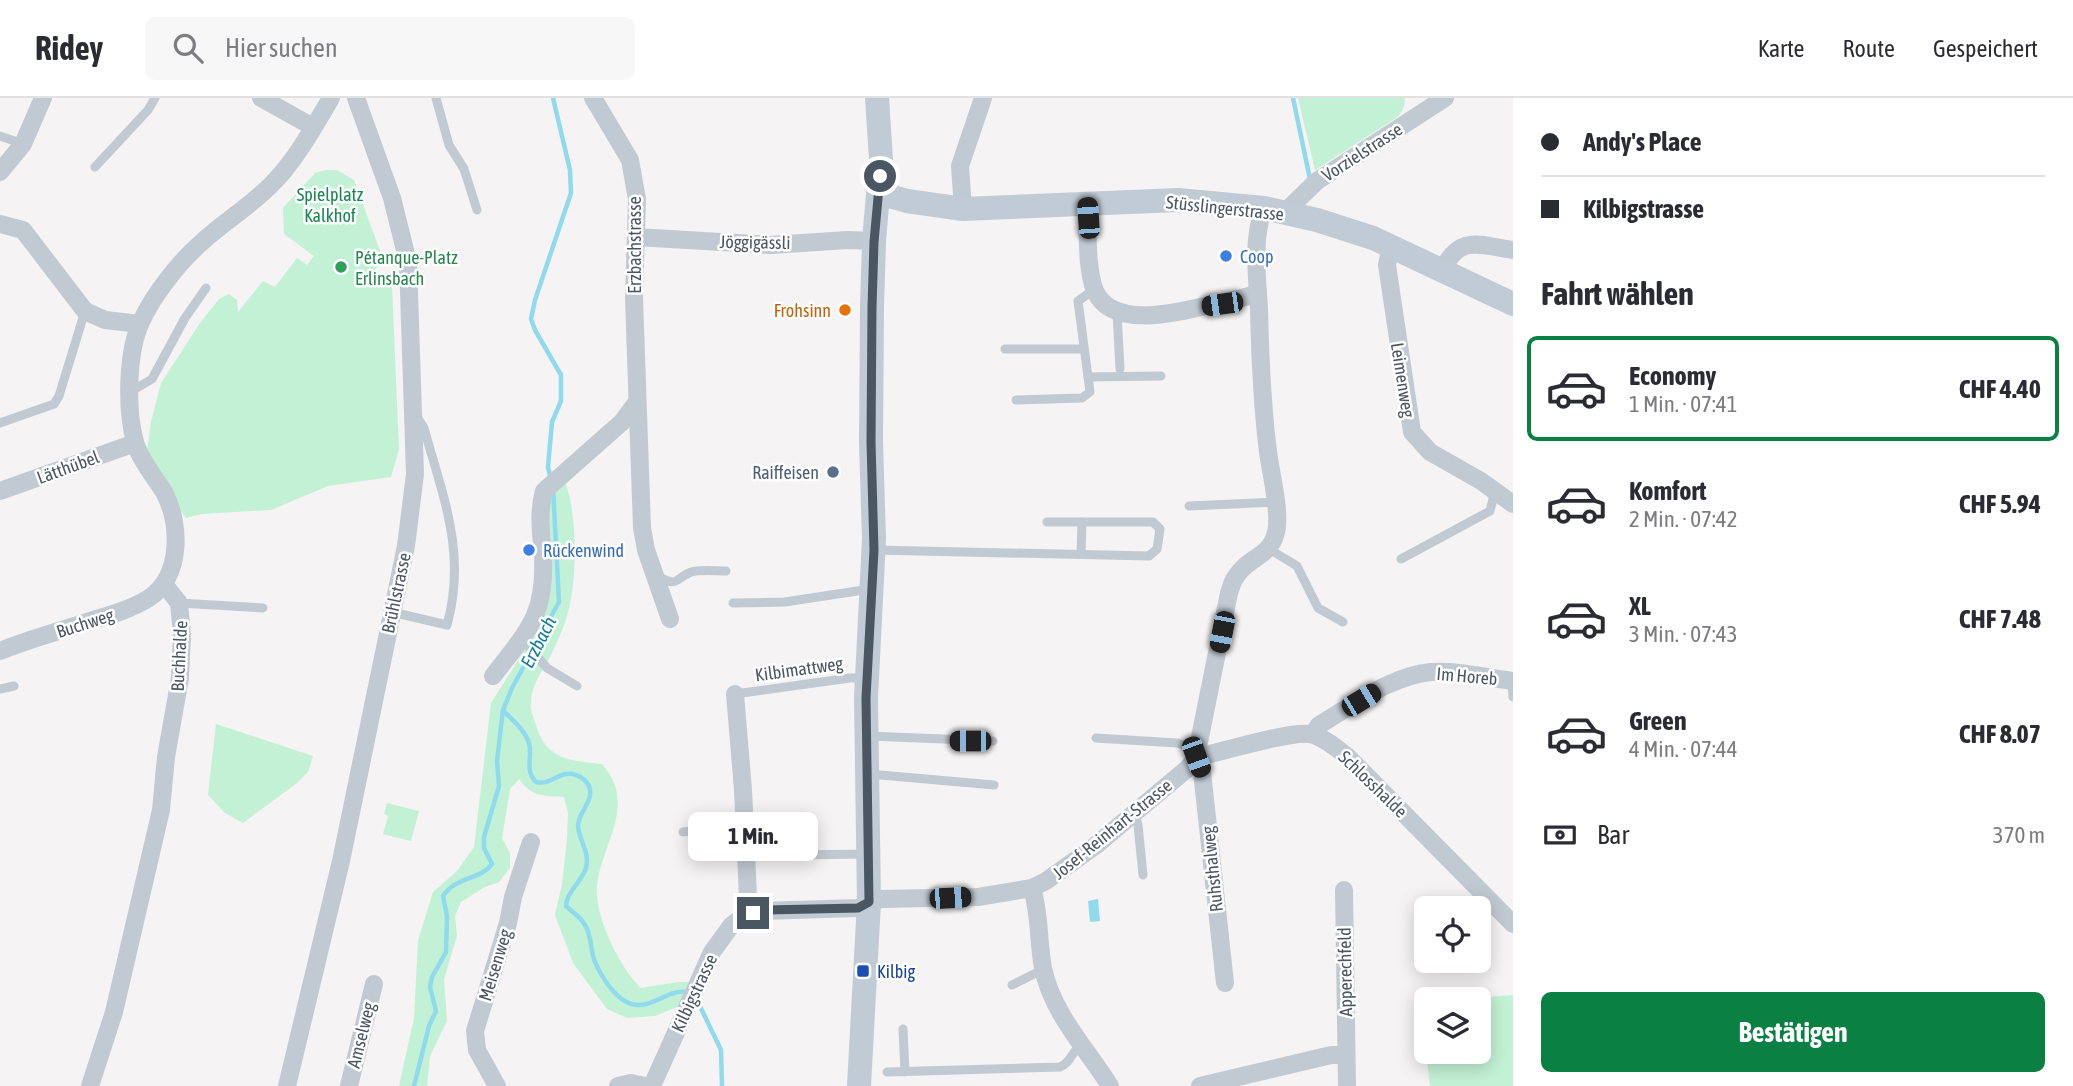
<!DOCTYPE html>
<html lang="de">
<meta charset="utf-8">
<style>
body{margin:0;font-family:"Asap Condensed",sans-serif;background:#f7f7f7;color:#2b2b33;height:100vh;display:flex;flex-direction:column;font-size:26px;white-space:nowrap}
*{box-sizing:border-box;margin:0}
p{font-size:23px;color:#7c7c81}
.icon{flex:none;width:38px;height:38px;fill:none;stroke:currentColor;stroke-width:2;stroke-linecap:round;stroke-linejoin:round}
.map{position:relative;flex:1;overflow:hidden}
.drawer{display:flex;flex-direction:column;background:#fff;width:560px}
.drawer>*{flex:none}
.banner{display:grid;align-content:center;height:154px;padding:0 28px;background:#fff}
.controls{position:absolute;left:1414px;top:798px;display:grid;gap:14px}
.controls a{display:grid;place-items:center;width:77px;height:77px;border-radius:10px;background:#fff;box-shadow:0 4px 18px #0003;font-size:35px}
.end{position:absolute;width:32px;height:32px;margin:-16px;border:9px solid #4a5661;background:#fff;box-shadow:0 0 0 4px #fff}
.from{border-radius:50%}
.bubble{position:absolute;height:49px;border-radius:10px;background:#fff;box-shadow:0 4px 18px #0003;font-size:23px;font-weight:700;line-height:49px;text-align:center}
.car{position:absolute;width:21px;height:42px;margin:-21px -10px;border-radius:9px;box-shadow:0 0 5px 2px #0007;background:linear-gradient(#222 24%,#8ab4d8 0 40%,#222 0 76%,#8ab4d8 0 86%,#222 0)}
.banner b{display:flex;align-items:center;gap:24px;height:66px;font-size:26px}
.banner b+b{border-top:2px solid #e1e1e2}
.banner i{width:18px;height:18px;background:#2b2b33}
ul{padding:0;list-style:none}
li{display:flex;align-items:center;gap:21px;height:105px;margin:0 14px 10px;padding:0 14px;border:4px solid transparent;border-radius:10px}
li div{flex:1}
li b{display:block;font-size:26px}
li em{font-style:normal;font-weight:700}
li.selected{border-color:#0b8043}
li>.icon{width:63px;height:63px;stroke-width:1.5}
h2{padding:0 28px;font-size:32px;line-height:84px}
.pay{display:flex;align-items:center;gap:18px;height:77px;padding:0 28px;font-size:26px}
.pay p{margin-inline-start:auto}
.button{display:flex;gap:14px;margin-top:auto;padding:14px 28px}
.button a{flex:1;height:80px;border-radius:10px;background:#0b8043;color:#fff;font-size:28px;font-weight:700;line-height:80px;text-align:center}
header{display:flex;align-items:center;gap:42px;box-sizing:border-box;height:98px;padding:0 35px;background:#fff;border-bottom:2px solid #e1e1e2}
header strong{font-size:33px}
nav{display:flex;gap:38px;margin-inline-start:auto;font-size:24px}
.search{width:490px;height:63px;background:#f7f7f7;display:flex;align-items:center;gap:18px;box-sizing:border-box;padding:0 24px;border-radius:10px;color:#7c7c81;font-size:26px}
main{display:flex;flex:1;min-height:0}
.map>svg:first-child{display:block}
</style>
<header>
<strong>Ridey</strong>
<div class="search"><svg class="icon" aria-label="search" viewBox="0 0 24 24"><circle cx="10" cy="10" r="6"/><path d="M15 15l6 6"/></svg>Hier suchen</div>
<nav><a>Karte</a><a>Route</a><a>Gespeichert</a></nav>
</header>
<main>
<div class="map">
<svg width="1513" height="988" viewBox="0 0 1513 988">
<rect width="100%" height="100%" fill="#f5f3f3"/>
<!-- green -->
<g fill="#c3f1d5">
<path d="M1298,0H1405C1405,9 1402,14 1396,20L1315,72Z"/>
<polygon points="326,72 337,72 354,82 383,161 375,172 392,188 399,351 391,379 328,388 271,412 202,416 186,420 169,397 147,353 151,324 161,285 200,225 219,201 229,196 237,202 238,214 263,183 275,189 297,160 307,167 314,158 284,136 283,110 315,75"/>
<path d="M565,384C577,414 577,473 570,506C567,523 557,545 549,561C541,574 531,589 531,605C530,613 535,623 537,630C547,662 573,663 602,666C638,707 602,743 597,788C594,818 620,870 641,890L678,884H692L682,907L655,918L627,920L607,911L573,865L555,817L562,786L567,741L568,715L564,699C543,698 532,699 519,681L510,691L502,740L510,755V770L499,784L485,789L461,804L455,818L457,838L444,881L447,923L430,958L427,988H399L414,920L418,843L433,794L457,773L474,749L491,605L517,564L544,509L545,418L552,396Z"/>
<polygon points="216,626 313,658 308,674 297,685 243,725 225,715 208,697"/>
<polygon points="387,705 419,713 411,743 383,736 388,718 384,716"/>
<polygon points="1513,897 1513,988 1430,988 1420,905 1426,904 1426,954 1479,954 1479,901 1463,901"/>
</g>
<!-- water -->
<polygon fill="#90daee" points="1098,801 1100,823 1090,824 1088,803"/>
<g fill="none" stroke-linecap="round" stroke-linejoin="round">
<!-- stream -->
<g stroke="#90daee" stroke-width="4.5">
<polyline points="1293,0 1310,81"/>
<polyline points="551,382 548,369 552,324 561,303 561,277 535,232 531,221 535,202 571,95 570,72 553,0"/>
<path d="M553,390L559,504L512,590L503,612C512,622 525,632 529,645C533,659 524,672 536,684C551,688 560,671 576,677C583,679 589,685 590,692C592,705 578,715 578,728C579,743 590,753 586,770C582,783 566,795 566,808C572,814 581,819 585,827C592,838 590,852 595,864C602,880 619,908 639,907C656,907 668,892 686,894"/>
<polyline points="697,902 721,952 722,988"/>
<path d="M414,988L429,928L436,913L430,889L432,879L446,854L447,818L443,798C456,778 481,782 492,766L484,750V739L499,688L497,663L503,612"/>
</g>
<!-- lane -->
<g stroke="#c1cad2" stroke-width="9">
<polyline points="436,0 449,47 464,71 477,112"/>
<polyline points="0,38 23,46"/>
<polyline points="95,69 148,12 155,0"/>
<polyline points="1117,214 1120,271"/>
<polyline points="1005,251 1084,251"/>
<polyline points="1088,279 1161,278"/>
<polyline points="130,294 152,281 185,220 206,190"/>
<polyline points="1016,302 1082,300 1090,294 1078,203 1095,191"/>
<polyline points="0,325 54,306 59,298 85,213"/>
<polyline points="1189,408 1275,404"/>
<polyline points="1269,451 1297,468 1318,510 1343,524"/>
<polyline points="875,452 1149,458 1157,451 1160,431 1153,424 1047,424"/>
<polyline points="1081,456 1082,424"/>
<polyline points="1401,461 1490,413 1495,393"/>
<path d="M655,477C680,490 672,482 691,474C701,471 716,473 726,473"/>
<polyline points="179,505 263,510"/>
<polyline points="733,505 785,504 870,491"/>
<path d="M392,514L447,527C467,455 443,399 424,330L417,319"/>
<polyline points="522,541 547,570 577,588"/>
<polyline points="1512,583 1513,599"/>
<polyline points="0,591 14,588"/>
<polyline points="735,596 850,580 865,580"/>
<polyline points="868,638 993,643"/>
<polyline points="1096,640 1177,645 1192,650 1196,657"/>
<polyline points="869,676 994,687"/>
<polyline points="1134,715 1138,727 1143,777"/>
<polyline points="683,734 745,727"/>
<polyline points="795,757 867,756"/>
<polyline points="1012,887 1044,871"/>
<polyline points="903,931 905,974"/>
<path d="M887,974L1060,969C1071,965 1072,953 1081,947"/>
</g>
<!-- street -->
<g stroke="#c1cad2" stroke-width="18">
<polyline points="261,0 313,29"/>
<polyline points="593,0 630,62 637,101 634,200 642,430 646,452 670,521"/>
<polyline points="0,74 23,46 43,0"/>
<path d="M1087,106C1088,131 1086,170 1095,193C1112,231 1175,215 1205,208C1224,204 1239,202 1258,195"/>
<polyline points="963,111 960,68 983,0"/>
<polyline points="1284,115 1317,83 1445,0"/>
<polyline points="0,126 23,132 85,213 105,222 140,226"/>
<polyline points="636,139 771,147 848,142 874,143"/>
<polyline points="1391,147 1387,167 1412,334 1430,354 1481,383 1513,406"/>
<path d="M1442,172C1461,136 1478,147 1513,152"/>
<polyline points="0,393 135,345"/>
<path d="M0,553C29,541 60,533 90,523C110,517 132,511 149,500C182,478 181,426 164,394C154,378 140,362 135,344C126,311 127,254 141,224C153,197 180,163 202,144C224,124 250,108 271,87C295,63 314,29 331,0"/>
<path d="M493,578C528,532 546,518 543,457C541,435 538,414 544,393L622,324L637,304"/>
<polyline points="735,596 743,692 748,799 753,815"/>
<path d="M1313,636L1319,627C1353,607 1390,578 1431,574C1458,572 1487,580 1513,583"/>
<path d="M1032,790C1040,816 1038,843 1043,870C1052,915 1087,951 1110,988"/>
<polyline points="1344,792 1347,988"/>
<path d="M1225,885L1202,674L1196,659C1220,655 1296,630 1314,637C1328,642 1339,652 1350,661L1513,826"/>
<polyline points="90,988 114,914 161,712 166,659 180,580 182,537 179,505 164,486"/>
<polyline points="287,988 341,763 406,448 415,376 408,164 392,100 356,0"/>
<polyline points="349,988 374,886"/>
<polyline points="497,988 477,952 475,933 508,825 513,799 531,744"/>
<polyline points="618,988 631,985 645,988"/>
<path d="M652,988L712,854L731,828L744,818L759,813L858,810L881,801L978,799L1032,790L1046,783L1095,748L1188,670L1196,659L1229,495C1231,490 1232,484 1235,480C1248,457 1274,460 1277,428C1279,407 1271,376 1268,354C1262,306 1260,258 1259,210C1257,178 1252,141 1264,110"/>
<polyline points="1200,988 1331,957 1346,957"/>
</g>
<!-- secondary -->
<g stroke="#c1cbd6" stroke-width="24">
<polyline points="879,95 907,103 963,111 1178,102 1264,110 1317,122 1373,140 1513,206"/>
<polyline points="859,988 869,804 866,600 874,441 871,344 872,209 874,143 881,61 877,0"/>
</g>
</g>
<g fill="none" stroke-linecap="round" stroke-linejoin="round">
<!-- route -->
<polyline stroke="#4a5661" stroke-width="9" points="753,815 766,812 858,810 869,804 866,600 874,452 871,344 872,209 874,144 880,78"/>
</g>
<!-- markers -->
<g fill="#3f7fe0" stroke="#fff" stroke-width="2.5">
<circle cx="1226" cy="158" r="7"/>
<circle cx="529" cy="452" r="7"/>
</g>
<circle fill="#2e9e5b" stroke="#fff" stroke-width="2.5" cx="341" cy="169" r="7"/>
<circle fill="#e8710a" stroke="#fff" stroke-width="2.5" cx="845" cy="212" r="7"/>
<circle fill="#5c6f8a" stroke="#fff" stroke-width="2.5" cx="833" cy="374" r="7"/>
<rect fill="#1a4fb4" stroke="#fff" stroke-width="2.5" x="856" y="866" width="14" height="14" rx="3.5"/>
<g text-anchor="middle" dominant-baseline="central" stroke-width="5" stroke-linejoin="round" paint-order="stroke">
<!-- street labels -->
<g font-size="18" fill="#4a5661" stroke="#fff">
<text transform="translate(1362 54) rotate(-33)">Vorzielstrasse</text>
<text transform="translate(1225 110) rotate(6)">Stüsslingerstrasse</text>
<text transform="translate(755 144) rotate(1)">Jöggigässli</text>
<text transform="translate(634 147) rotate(-90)">Erzbachstrasse</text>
<text transform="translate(1403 282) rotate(81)">Leimenweg</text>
<text transform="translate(68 369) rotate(-20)">Lätthübel</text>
<text transform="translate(396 495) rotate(-78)">Brühlstrasse</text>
<text transform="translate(85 525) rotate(-18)">Buchweg</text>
<text transform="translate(179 558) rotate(-87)">Buchhalde</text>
<text transform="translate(799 571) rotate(-8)">Kilbimattweg</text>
<text transform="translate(1467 578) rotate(5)">Im Horeb</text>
<text transform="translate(1373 686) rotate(44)">Schlosshalde</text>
<text transform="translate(1112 731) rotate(-39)">Josef-Reinhart-Strasse</text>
<text transform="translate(1212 771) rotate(-96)">Ruhsthalweg</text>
<text transform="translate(495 867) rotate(-73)">Meisenweg</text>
<text transform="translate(1345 874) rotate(-91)">Apperechfeld</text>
<text transform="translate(694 895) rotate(-65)">Kilbigstrasse</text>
<text transform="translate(361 937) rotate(-76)">Amselweg</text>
</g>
<!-- park labels -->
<g font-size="18" fill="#17864f" stroke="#fff">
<text x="330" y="96">Spielplatz<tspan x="330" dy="21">Kalkhof</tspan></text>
</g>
<!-- shop labels -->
<g font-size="18" fill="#366cbe" stroke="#fff" text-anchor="start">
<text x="1240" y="158">Coop</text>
<text x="543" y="452">Rückenwind</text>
</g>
<!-- leisure labels -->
<g font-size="18" fill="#27864d" stroke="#fff" text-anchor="start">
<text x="355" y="159">Pétanque-Platz<tspan x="355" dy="21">Erlinsbach</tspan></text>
</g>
<!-- food labels -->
<g font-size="18" fill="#c56008" stroke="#fff" text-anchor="end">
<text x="831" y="212">Frohsinn</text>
</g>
<!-- service labels -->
<g font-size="18" fill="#4e5e75" stroke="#fff" text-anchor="end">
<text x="819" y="374">Raiffeisen</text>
</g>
<!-- transit labels -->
<g font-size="18" fill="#164399" stroke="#fff" text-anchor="start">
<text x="877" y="873">Kilbig</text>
</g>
<!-- water labels -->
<g font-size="19" font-style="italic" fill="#0c7c9b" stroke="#fff">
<text transform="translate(538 544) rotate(-63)">Erzbach</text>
</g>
</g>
</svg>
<div class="controls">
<a><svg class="icon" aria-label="locate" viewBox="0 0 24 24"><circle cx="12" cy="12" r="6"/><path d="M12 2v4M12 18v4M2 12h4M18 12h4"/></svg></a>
<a><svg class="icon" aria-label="layers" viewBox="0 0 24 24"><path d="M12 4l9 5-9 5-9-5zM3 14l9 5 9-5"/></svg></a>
</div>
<i class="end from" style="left:880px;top:78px"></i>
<i class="end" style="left:753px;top:815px"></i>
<div class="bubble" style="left:688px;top:714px;width:130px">1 Min.</div>
<i class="car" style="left:1088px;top:120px;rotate:356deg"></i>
<i class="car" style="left:1222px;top:206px;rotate:262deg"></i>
<i class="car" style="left:1222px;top:534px;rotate:191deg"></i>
<i class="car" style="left:1361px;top:602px;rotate:59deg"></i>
<i class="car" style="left:970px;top:643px;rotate:270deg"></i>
<i class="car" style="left:1196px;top:659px;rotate:160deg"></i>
<i class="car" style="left:950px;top:800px;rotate:87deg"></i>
</div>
<section class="drawer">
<div class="banner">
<b><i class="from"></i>Andy's Place</b>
<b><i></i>Kilbigstrasse</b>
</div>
<h2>Fahrt wählen</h2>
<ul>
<li class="selected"><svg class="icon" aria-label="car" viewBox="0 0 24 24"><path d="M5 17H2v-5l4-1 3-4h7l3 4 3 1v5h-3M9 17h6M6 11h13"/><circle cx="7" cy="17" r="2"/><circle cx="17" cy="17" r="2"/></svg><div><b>Economy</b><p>1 Min. · 07:41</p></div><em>CHF 4.40</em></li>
<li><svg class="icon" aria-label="car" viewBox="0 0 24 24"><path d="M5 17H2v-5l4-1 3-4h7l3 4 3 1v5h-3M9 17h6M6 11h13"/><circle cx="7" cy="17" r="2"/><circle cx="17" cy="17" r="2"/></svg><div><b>Komfort</b><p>2 Min. · 07:42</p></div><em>CHF 5.94</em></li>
<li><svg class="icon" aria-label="car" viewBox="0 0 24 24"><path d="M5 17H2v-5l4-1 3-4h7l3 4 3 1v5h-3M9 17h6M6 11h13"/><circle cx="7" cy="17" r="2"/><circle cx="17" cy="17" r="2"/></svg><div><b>XL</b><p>3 Min. · 07:43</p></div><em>CHF 7.48</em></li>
<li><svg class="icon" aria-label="car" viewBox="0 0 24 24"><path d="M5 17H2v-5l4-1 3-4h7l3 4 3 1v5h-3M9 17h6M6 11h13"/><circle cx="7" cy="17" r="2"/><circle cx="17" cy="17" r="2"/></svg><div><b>Green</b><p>4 Min. · 07:44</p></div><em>CHF 8.07</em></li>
</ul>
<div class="pay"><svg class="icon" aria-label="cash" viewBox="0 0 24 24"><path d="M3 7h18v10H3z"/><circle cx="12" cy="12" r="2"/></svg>Bar<p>370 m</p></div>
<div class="button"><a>Bestätigen</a></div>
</section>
</main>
